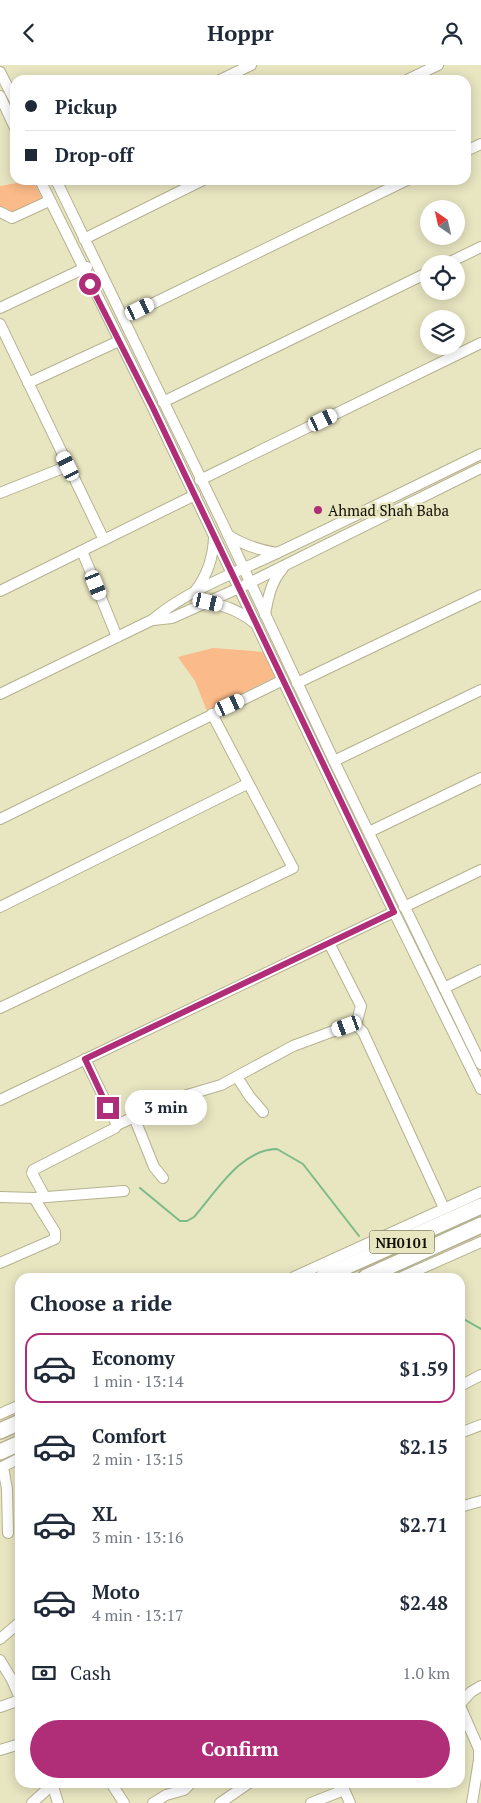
<!DOCTYPE html>
<meta charset="utf-8">
<style>
body{margin:0;font-family:"PT Serif",serif;background:#f6f6f7;color:#1f2937;height:100vh;display:flex;flex-direction:column;font-size:19px;white-space:nowrap}
*{box-sizing:border-box;margin:0}
p{font-size:16px;color:#747a83}
.icon{flex:none;width:28px;height:28px;fill:none;stroke:currentColor;stroke-width:2;stroke-linecap:round;stroke-linejoin:round}
.map{position:relative;flex:1;overflow:hidden}
.drawer{position:absolute;left:15px;top:1208px;width:450px;height:515px;display:flex;flex-direction:column;background:#fff;border-radius:15px;box-shadow:0 2px 12px #0003}
.drawer>*{flex:none}
.hud{position:absolute;left:10px;top:10px;width:461px;height:110px;border-radius:15px;box-shadow:0 2px 12px #0003;display:grid;align-content:center;height:110px;padding:0 15px;background:#fff}
.needle{width:32px;rotate:326deg}
.buttons{position:absolute;left:420px;top:135px;display:grid;gap:10px}
.buttons a{display:grid;place-items:center;width:45px;height:45px;border-radius:50%;background:#fff;box-shadow:0 2px 12px #0003;font-size:25px}
.end{position:absolute;width:22px;height:22px;margin:-11px;border:6px solid #b02d77;background:#fff;box-shadow:0 0 0 2px #fff}
.from{border-radius:50%}
.bubble{position:absolute;height:35px;border-radius:18px;background:#fff;box-shadow:0 2px 12px #0003;font-size:16px;font-weight:800;line-height:35px;text-align:center}
.car{position:absolute;width:15px;height:30px;margin:-15px -8px;border-radius:6px;box-shadow:0 0 4px 1px #0007;background:linear-gradient(#fff 24%,#345 0 40%,#fff 0 76%,#345 0 86%,#fff 0)}
.hud b{display:flex;align-items:center;gap:18px;height:48px;font-size:19px}
.hud b+b{border-top:1px solid #e0e1e3}
.hud i{width:12px;height:12px;background:#1f2937}
ul{padding:0;list-style:none}
li{display:flex;align-items:center;gap:15px;height:70px;margin:0 10px 8px;padding:0 5px;border:2px solid transparent;border-radius:15px}
li div{flex:1}
li b{display:block;font-size:19px}
li em{font-style:normal;font-weight:800}
li.current{border-color:#b02d77}
li>.icon{width:45px;height:45px;stroke-width:1.5}
h2{padding:0 15px;font-size:22px;line-height:60px}
.pay{display:flex;align-items:center;gap:12px;height:55px;padding:0 15px;font-size:19px}
.pay p{margin-inline-start:auto}
.primary-button{display:flex;gap:10px;margin-top:auto;padding:10px 15px}
.primary-button a{flex:1;height:58px;border-radius:30px;background:#b02d77;color:#fff;font-size:20px;font-weight:800;line-height:58px;text-align:center}
header{display:flex;justify-content:space-between;align-items:center;height:65px;padding:0 15px;background:#fff;font-size:22px;font-weight:800}
.map>svg:first-child{display:block}
</style>
<header><svg class="icon" aria-label="back" viewBox="0 0 24 24"><path d="M15 5l-7 7 7 7"/></svg>Hoppr<svg class="icon" aria-label="person" viewBox="0 0 24 24"><circle cx="12" cy="8" r="4"/><path d="M4 21q1-7 8-7t8 7"/></svg></header>
<div class="map">
<svg width="481" height="1738" viewBox="0 0 481 1738">
<rect width="100%" height="100%" fill="#e8e5c1"/>
<!-- green -->
<g fill="#faba89">
<polygon points="33,115 43,135 13,149 0,144 0,121"/>
<polygon points="213,583 264,587 277,611 207,646 195,616 178,592"/>
</g>
<g fill="none" stroke-linecap="round" stroke-linejoin="round">
<!-- stream -->
<g stroke="#7bbb87" stroke-width="2">
<path d="M140,1123L180,1156H187L194,1152C216,1127 241,1084 277,1084L303,1099L359,1171"/>
<polyline points="460,1252 481,1264"/>
</g>
<!-- minor casing -->
<g stroke="#b5b290" stroke-width="12">
<g id="minor">
<polyline points="0,7 15,36"/>
<polyline points="220,15 251,0"/>
<polyline points="407,15 438,0"/>
<polyline points="0,31 15,63"/>
<polyline points="466,86 481,79"/>
<polyline points="40,115 153,343 367,792 481,1024"/>
<polyline points="56,115 222,457 334,696 481,999"/>
<polyline points="0,147 12,153 49,136"/>
<polyline points="84,174 203,115"/>
<polyline points="446,199 481,182"/>
<polyline points="0,243 87,202"/>
<polyline points="123,253 407,115"/>
<polyline points="0,259 104,475"/>
<polyline points="28,318 119,276"/>
<polyline points="163,337 429,207"/>
<polyline points="200,415 481,278"/>
<polyline points="0,428 68,401"/>
<path d="M228,470C243,480 259,485 277,488"/>
<polyline points="82,486 117,572"/>
<path d="M196,525C208,509 213,493 214,473"/>
<polyline points="0,526 195,430"/>
<path d="M208,537C226,541 240,546 253,557"/>
<path d="M265,550C268,532 271,517 283,503"/>
<polyline points="153,555 172,553 239,523 481,403"/>
<polyline points="297,618 481,530"/>
<path d="M0,629L152,555C189,524 236,508 279,487C347,455 414,422 481,389"/>
<polyline points="334,696 481,625"/>
<polyline points="0,754 283,615"/>
<polyline points="369,767 481,713"/>
<polyline points="0,842 247,719"/>
<polyline points="404,842 481,805"/>
<polyline points="329,878 361,941 356,960"/>
<polyline points="444,923 481,905"/>
<polyline points="0,943 293,803 212,649"/>
<polyline points="356,960 363,967 444,1143"/>
<polyline points="237,1012 250,1032 263,1047"/>
<polyline points="0,1035 394,847"/>
<polyline points="134,1052 154,1102 163,1113"/>
<polyline points="117,1060 170,1035 221,1020 293,981 347,961 356,960"/>
<polyline points="0,1132 34,1133 124,1126"/>
<polyline points="45,1132 32,1108 33,1105 115,1063 117,1060 85,994"/>
<polyline points="0,1198 55,1174 55,1167 34,1133"/>
<polyline points="294,1212 481,1127"/>
<polyline points="402,1212 481,1177"/>
<polyline points="460,1321 481,1310"/>
<polyline points="0,1349 20,1340"/>
<polyline points="460,1368 481,1360"/>
<polyline points="3,1402 7,1424 8,1468"/>
<polyline points="0,1403 20,1393"/>
<polyline points="460,1442 481,1436"/>
<polyline points="0,1574 20,1557"/>
<polyline points="0,1595 12,1615 20,1633"/>
<polyline points="460,1639 471,1627 481,1621"/>
<polyline points="460,1641 479,1684 479,1695 472,1738"/>
<polyline points="0,1642 20,1635"/>
<polyline points="0,1685 20,1679"/>
<polyline points="52,1718 58,1738"/>
<polyline points="111,1718 124,1738"/>
<polyline points="341,1718 350,1738"/>
<polyline points="32,1738 52,1720"/>
<polyline points="153,1738 166,1730 184,1725 191,1718"/>
<polyline points="220,1738 249,1718"/>
<polyline points="311,1738 344,1725"/>
</g>
</g>
<!-- highway casing -->
<g stroke="#b5b290" stroke-width="18">
<g id="highway">
<polyline points="323,1212 481,1141"/>
<polyline points="366,1212 481,1160"/>
<polyline points="0,1366 20,1357"/>
<polyline points="0,1387 20,1378"/>
</g>
</g>
<!-- minor -->
<use href="#minor" stroke="#fff" stroke-width="10"/>
<!-- highway -->
<use href="#highway" stroke="#fff" stroke-width="15"/>
</g>
<g fill="none" stroke-linecap="round" stroke-linejoin="round">
<!-- route -->
<polyline stroke="#b02d77" stroke-width="6" points="90,219 153,343 394,847 85,994 108,1043"/>
</g>
<!-- markers -->
<circle fill="#b02d77" stroke="#e8e5c1" stroke-width="2" cx="318" cy="445" r="5"/>
<g text-anchor="middle" dominant-baseline="central" stroke-width="5" stroke-linejoin="round" paint-order="stroke">
<!-- shield labels -->
<rect fill="#e8e5c1" stroke="#514f3d" stroke-width="1" x="369.5" y="1165.5" width="65" height="23" rx="4"/>
<g font-size="14" font-weight="bold" fill="#100f04">
<text x="402" y="1177">NH0101</text>
</g>
<!-- poi labels -->
<g font-size="15" fill="#100f04" stroke="#e8e5c1" text-anchor="start">
<text x="328" y="445">Ahmad Shah Baba</text>
</g>
</g>
</svg>
<div class="buttons">
<a><svg class="needle" viewBox="-14 -14 28 28"><path d="M0-13l5 13h-10z" fill="#e53935"/><path d="M0 13l5-13h-10z" fill="#747a83"/></svg></a>
<a><svg class="icon" aria-label="locate" viewBox="0 0 24 24"><circle cx="12" cy="12" r="6"/><path d="M12 2v4M12 18v4M2 12h4M18 12h4"/></svg></a>
<a><svg class="icon" aria-label="layers" viewBox="0 0 24 24"><path d="M12 4l9 5-9 5-9-5zM3 14l9 5 9-5"/></svg></a>
</div>
<i class="end from" style="left:90px;top:219px"></i>
<i class="end" style="left:108px;top:1043px"></i>
<div class="bubble" style="left:125px;top:1025px;width:82px">3 min</div>
<i class="car" style="left:140px;top:244px;rotate:64deg"></i>
<i class="car" style="left:323px;top:355px;rotate:64deg"></i>
<i class="car" style="left:68px;top:401px;rotate:334deg"></i>
<i class="car" style="left:96px;top:520px;rotate:158deg"></i>
<i class="car" style="left:208px;top:537px;rotate:103deg"></i>
<i class="car" style="left:230px;top:640px;rotate:65deg"></i>
<i class="car" style="left:347px;top:961px;rotate:250deg"></i>
<div class="hud">
<b><i class="from"></i>Pickup</b>
<b><i></i>Drop-off</b>
</div>
<section class="drawer">
<h2>Choose a ride</h2>
<ul>
<li class="current"><svg class="icon" aria-label="car" viewBox="0 0 24 24"><path d="M5 17H2v-5l4-1 3-4h7l3 4 3 1v5h-3M9 17h6M6 11h13"/><circle cx="7" cy="17" r="2"/><circle cx="17" cy="17" r="2"/></svg><div><b>Economy</b><p>1 min · 13:14</p></div><em>$1.59</em></li>
<li><svg class="icon" aria-label="car" viewBox="0 0 24 24"><path d="M5 17H2v-5l4-1 3-4h7l3 4 3 1v5h-3M9 17h6M6 11h13"/><circle cx="7" cy="17" r="2"/><circle cx="17" cy="17" r="2"/></svg><div><b>Comfort</b><p>2 min · 13:15</p></div><em>$2.15</em></li>
<li><svg class="icon" aria-label="car" viewBox="0 0 24 24"><path d="M5 17H2v-5l4-1 3-4h7l3 4 3 1v5h-3M9 17h6M6 11h13"/><circle cx="7" cy="17" r="2"/><circle cx="17" cy="17" r="2"/></svg><div><b>XL</b><p>3 min · 13:16</p></div><em>$2.71</em></li>
<li><svg class="icon" aria-label="car" viewBox="0 0 24 24"><path d="M5 17H2v-5l4-1 3-4h7l3 4 3 1v5h-3M9 17h6M6 11h13"/><circle cx="7" cy="17" r="2"/><circle cx="17" cy="17" r="2"/></svg><div><b>Moto</b><p>4 min · 13:17</p></div><em>$2.48</em></li>
</ul>
<div class="pay"><svg class="icon" aria-label="cash" viewBox="0 0 24 24"><path d="M3 7h18v10H3z"/><circle cx="12" cy="12" r="2"/></svg>Cash<p>1.0 km</p></div>
<div class="primary-button"><a>Confirm</a></div>
</section>
</div>
